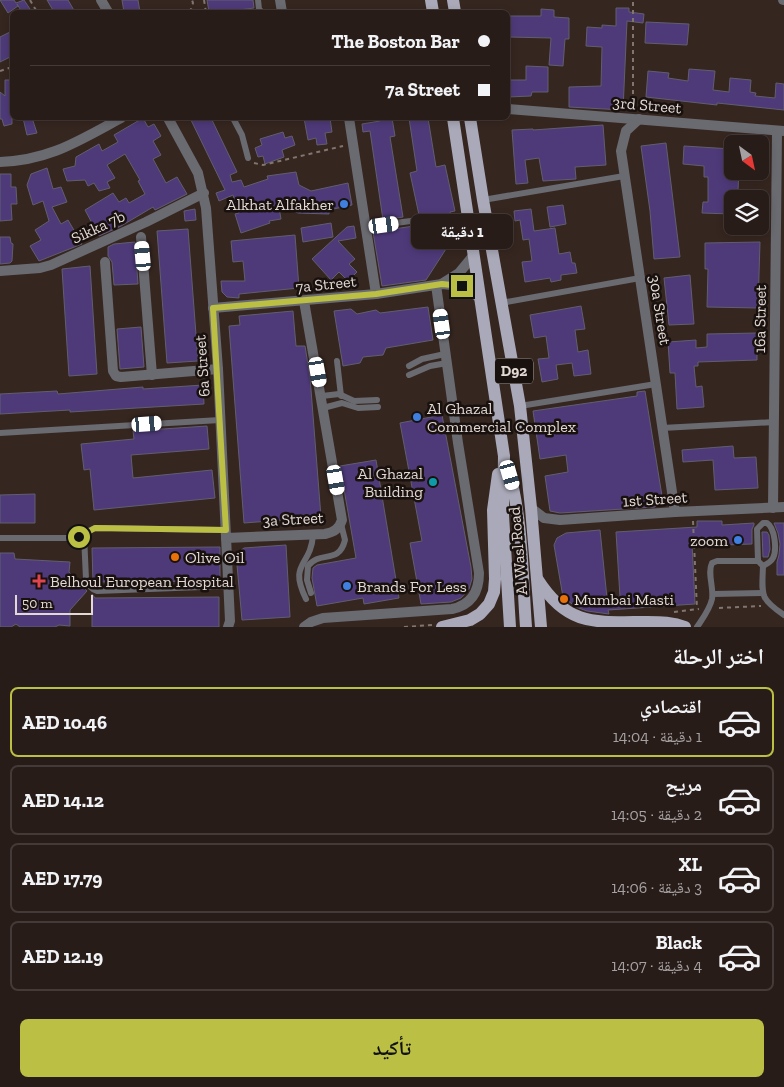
<!DOCTYPE html>
<html lang="ar">
<meta charset="utf-8">
<style>
body{margin:0;font-family:"Zilla Slab","Noto Naskh Arabic",serif;background:#342925;color:#f1f3f6;direction:rtl;height:100vh;display:flex;flex-direction:column;font-size:19px;white-space:nowrap}
*{box-sizing:border-box;margin:0}
p{font-size:16px;color:#a5a1a2}
.icon{flex:none;width:28px;height:28px;fill:none;stroke:currentColor;stroke-width:2;stroke-linecap:round;stroke-linejoin:round}
.map{position:relative;height:627px;overflow:hidden;direction:ltr}
.details{display:flex;flex-direction:column;background:#281c18;flex:1}
.details>*{flex:none}
.top-card{position:absolute;left:10px;top:10px;width:500px;height:110px;border-radius:8px;box-shadow:0 2px 8px #0003,0 0 0 1px #443a37;direction:rtl;display:grid;align-content:center;height:110px;padding:0 20px;background:#281c18}
.needle{width:32px;rotate:147deg}
.tools{position:absolute;left:724px;top:135px;display:grid;gap:10px}
.tools a{display:grid;place-items:center;width:45px;height:45px;border-radius:8px;background:#281c18;box-shadow:0 2px 8px #0003,0 0 0 1px #443a37;font-size:25px}
.scale{position:absolute;left:15px;bottom:12px;width:78px;box-sizing:border-box;padding-left:5px;border:2px solid #e2d8d4;border-top:0;font-size:14px;line-height:18px;white-space:nowrap;color:#e2d8d4;-webkit-text-stroke:4px #18110e;paint-order:stroke}
.end{position:absolute;width:22px;height:22px;margin:-11px;border:6px solid #bbc044;background:#111;box-shadow:0 0 0 2px #111}
.from{border-radius:50%}
.bubble{position:absolute;height:35px;border-radius:8px;background:#281c18;box-shadow:0 2px 8px #0003,0 0 0 1px #443a37;font-size:16px;font-weight:800;line-height:35px;text-align:center;direction:rtl}
.car{position:absolute;width:15px;height:30px;margin:-15px -8px;border-radius:6px;box-shadow:0 0 4px 1px #0007;background:linear-gradient(#fff 24%,#345 0 40%,#fff 0 76%,#345 0 86%,#fff 0)}
.top-card b{display:flex;align-items:center;gap:18px;height:48px;font-size:19px}
.top-card b+b{border-top:1px solid #443a37}
.top-card i{width:12px;height:12px;background:#f1f3f6}
ul{padding:0;list-style:none}
li{display:flex;align-items:center;gap:15px;height:70px;margin:0 10px 8px;padding:0 10px;border:2px solid #443a37;border-radius:8px}
li div{flex:1}
li b{display:block;font-size:19px}
li em{font-style:normal;font-weight:800}
li.current{border-color:#bbc044}
li>.icon{width:45px;height:45px;stroke-width:1.5}
h2{padding:0 20px;font-size:22px;line-height:60px}
.primary-button{display:flex;gap:10px;margin-top:auto;padding:10px 20px}
.primary-button a{flex:1;height:58px;border-radius:8px;background:#bbc044;color:#111;font-size:20px;font-weight:800;line-height:58px;text-align:center}
.map>svg:first-child{display:block}
</style>
<div class="map">
<svg width="784" height="627" viewBox="0 0 784 627">
<rect width="100%" height="100%" fill="#362620"/>
<!-- building -->
<g fill="#4e3a79" stroke="#615e6e">
<polygon points="0,0 14,0 16,3 24,0 32,12 22,12 17,4 18,6 8,13"/>
<polygon points="47,0 68,0 75,12 54,12"/>
<polygon points="122,0 138,0 140,12 124,12"/>
<polygon points="207,0 253,0 254,8 224,12 209,12"/>
<polygon points="616,8 629,8 629,12 644,14 643,23 627,21 623,110 569,107 569,87 601,86 602,47 586,46 587,27 602,28 602,25 616,26"/>
<polygon points="541,9 554,10 554,17 569,18 569,39 565,39 563,66 549,65 551,38 509,37 508,16 541,16"/>
<polygon points="646,22 689,24 687,45 645,43"/>
<polygon points="12,31 12,56 0,62 0,37"/>
<polygon points="526,66 548,67 548,92 532,92 531,96 508,97 508,80 526,80"/>
<polygon points="689,69 715,71 713,90 729,92 730,78 751,80 750,92 756,93 755,96 775,98 776,83 784,84 784,110 717,103 717,105 646,97 648,71 669,73 668,78 688,81"/>
<polygon points="5,80 12,80 12,124 4,126 2,119 0,119 0,92 5,96"/>
<polygon points="23,118 32,118 37,133 27,135"/>
<polygon points="143,118 148,127 154,124 161,136 153,141 161,155 153,159 166,183 177,177 187,194 155,210 153,207 121,226 99,236 85,210 113,193 119,202 126,198 129,203 145,194 138,181 140,180 125,154 107,165 115,178 107,182 110,188 99,191 94,183 88,186 85,180 67,181 63,169 75,166 76,157 99,144 102,151 118,142 114,135"/>
<polygon points="190,118 211,118 237,172 230,175 232,182 241,180 244,187 268,179 267,176 296,172 299,185 311,191 348,183 352,205 329,210 329,214 298,213 278,202 281,219 269,221 270,223 241,233 235,214 239,213 233,195 219,201 216,193 225,190"/>
<polygon points="304,118 322,118 322,119 330,118 332,132 325,133 327,144 317,145 316,138 308,140"/>
<polygon points="380,118 392,118 395,136 390,137 403,217 383,220 370,131 363,132 362,124 380,121"/>
<polygon points="409,118 428,118 436,167 445,165 455,211 450,212 455,235 426,280 382,286 373,232 421,225 423,221 422,217 419,215 410,173 417,171"/>
<polygon points="603,125 606,165 575,167 576,179 543,181 539,158 525,160 528,183 516,184 512,130 533,129 533,130"/>
<polygon points="283,132 285,138 292,136 295,145 282,150 284,157 265,164 263,156 258,157 255,148 262,145 260,139"/>
<polygon points="666,143 680,257 654,259 650,211 641,146"/>
<polygon points="684,146 732,149 732,171 739,171 738,190 758,191 757,199 732,199 732,214 702,213 703,202 708,202 708,177 704,177 704,166 683,164"/>
<polygon points="47,168 53,189 61,187 67,202 52,207 61,224 68,220 82,244 39,261 30,246 41,240 35,230 49,221 43,201 33,205 27,185 31,174"/>
<polygon points="0,174 11,174 11,187 16,187 17,204 11,204 12,220 0,221"/>
<polygon points="563,205 566,224 550,227 547,207"/>
<polygon points="195,209 196,220 185,221 184,211"/>
<polygon points="531,209 534,231 555,228 559,254 570,252 572,263 575,263 577,273 561,275 561,280 551,282 550,278 525,282 522,262 532,261 529,239 523,240 520,220 515,221 514,211"/>
<polygon points="331,223 333,237 303,242 301,228"/>
<polygon points="354,226 356,238 338,241 355,259 349,264 357,272 348,281 339,272 331,280 312,259 347,227"/>
<polygon points="188,229 198,361 167,363 157,231"/>
<polygon points="295,235 299,288 239,294 239,298 227,297 222,292 221,281 245,281 243,261 233,262 231,241"/>
<polygon points="0,237 10,237 11,243 13,244 12,261 10,263 0,264"/>
<polygon points="135,242 138,284 114,285 112,262 108,256 108,247 114,244"/>
<polygon points="760,242 758,308 707,307 708,269 705,269 705,243"/>
<polygon points="90,266 97,374 69,376 62,269"/>
<polygon points="690,275 694,324 669,325 664,278"/>
<polygon points="581,306 585,329 575,330 578,352 588,350 591,374 574,376 572,363 556,365 558,379 542,382 538,359 549,358 546,336 534,338 530,315"/>
<polygon points="428,307 433,340 386,348 383,355 363,357 360,363 343,366 334,311 351,309 357,314 376,310 380,313"/>
<polygon points="293,311 296,346 305,346 310,377 321,517 244,523 229,326 240,325 239,316"/>
<polygon points="141,327 144,367 120,369 117,329"/>
<polygon points="757,333 757,360 698,362 698,366 694,366 696,387 702,386 704,407 677,409 675,373 670,373 668,342 696,340 696,348 707,347 707,334"/>
<polygon points="203,385 204,404 70,412 70,410 0,414 0,394 57,391 58,394 143,387 143,389"/>
<polygon points="645,391 662,496 659,503 655,507 560,513 550,511 545,476 568,472 566,455 540,459 533,411 637,396 637,392"/>
<polygon points="442,415 471,567 472,579 469,589 461,598 451,602 421,604 410,543 422,541 400,423"/>
<polygon points="207,426 209,449 131,455 133,478 212,470 215,498 94,510 90,469 84,470 81,444 134,439 133,431"/>
<polygon points="733,446 734,458 756,457 758,488 715,490 713,460 683,462 682,450"/>
<polygon points="376,460 399,598 364,604 363,598 317,606 312,578 313,568 317,565 356,558 340,466"/>
<polygon points="35,494 35,523 0,523 0,495"/>
<polygon points="697,521 722,521 722,525 754,523 754,525 752,529 752,544 724,545 724,541 692,543 695,604 608,610 609,614 587,611 576,607 563,597 554,545 557,538 566,533 600,530 607,598 620,597 616,532 697,527"/>
<polygon points="774,523 784,523 784,575 777,575 777,562 779,555 780,544 778,533"/>
<polygon points="762,532 767,532 769,535 770,549 768,557 763,557"/>
<polygon points="286,545 290,617 242,620 236,554 244,548"/>
<polygon points="220,547 220,581 93,582 92,548"/>
<polygon points="0,553 14,553 15,559 70,562 69,572 87,591 70,610 70,626 59,625 55,627 20,627 16,624 11,627 0,627"/>
<polygon points="92,594 95,598 219,597 219,627 92,627"/>
</g>
<g fill="none" stroke-linecap="round" stroke-linejoin="round">
<!-- path -->
<g stroke="#827570" stroke-width="2" stroke-dasharray="4 4" stroke-linecap="butt">
<polyline points="30,0 37,12"/>
<polyline points="204,0 206,12"/>
<polyline points="190,12 193,3 192,0"/>
<polyline points="0,71 12,67"/>
<polyline points="633,110 633,0"/>
<polyline points="254,163 263,165 343,146"/>
<polyline points="693,521 697,609"/>
<polyline points="719,608 761,606"/>
<polyline points="674,612 699,609"/>
<polyline points="404,627 432,625"/>
</g>
<!-- service -->
<g stroke="#6a6a71" stroke-width="6">
<polyline points="258,0 259,9 262,12"/>
<polyline points="233,118 242,135 248,158"/>
<polyline points="483,200 624,176"/>
<polyline points="366,227 418,220"/>
<polyline points="501,303 640,278"/>
<polyline points="337,361 341,396"/>
<polyline points="409,366 422,359 445,354"/>
<polyline points="409,375 430,366 447,363"/>
<polyline points="322,396 339,394 354,401 377,400"/>
<polyline points="520,406 656,384"/>
<polyline points="323,408 342,403 358,408 378,407"/>
<polyline points="662,428 774,422"/>
<polyline points="0,433 220,420"/>
<path d="M84,535L86,579C88,585 91,589 97,591L228,586"/>
<polyline points="0,538 73,538 95,528 226,530"/>
<path d="M758,561L757,529L763,523H767C775,528 777,550 773,558C771,562 767,564 763,566"/>
<path d="M311,593L307,580L308,566C320,550 339,565 345,540L341,524"/>
<polyline points="713,594 762,593"/>
<path d="M306,599C288,562 311,567 313,535"/>
<path d="M697,627C703,618 710,609 712,599C714,587 707,573 712,563L717,561H758L763,566C762,595 759,598 784,615"/>
</g>
<!-- minor -->
<g stroke="#6a6a71" stroke-width="10">
<polyline points="101,0 108,12"/>
<polyline points="280,0 282,12"/>
<polyline points="508,109 784,131"/>
<polyline points="168,118 198,173 206,208 218,369 230,621 228,627"/>
<polyline points="349,118 376,294"/>
<polyline points="639,119 626,131 621,151 675,512"/>
<path d="M0,162C50,160 78,141 121,118"/>
<polyline points="141,237 152,375"/>
<polyline points="105,262 113,371 116,376 121,377 218,369"/>
<polyline points="0,271 40,268 51,265 146,222 204,193"/>
<polyline points="443,283 459,273 473,256"/>
<polyline points="213,308 376,294 442,284 462,286 480,298"/>
<polyline points="531,508 544,518 560,520 675,512 784,507"/>
<polyline points="773,508 777,131"/>
<path d="M226,538L325,534C334,532 339,529 342,520L304,301"/>
<path d="M304,627L311,622L323,618L452,609C471,605 479,592 479,573L458,443L436,285"/>
</g>
<!-- tertiary -->
<polyline stroke="#6a6a71" stroke-width="10" points="783,0 784,0"/>
<!-- primary -->
<g stroke="#a9a9b9" stroke-width="12">
<polyline points="431,0 433,12"/>
<polyline points="453,0 455,12"/>
<polyline points="453,118 504,456 503,515 510,627"/>
<polyline points="470,118 483,200 520,406 531,508 541,627"/>
<path d="M508,468C523,520 522,573 526,627"/>
<path d="M538,580C568,627 596,622 647,622C661,622 673,622 685,627"/>
<polyline points="442,627 470,620 480,614 489,604 494,592 495,579 493,510 498,474"/>
</g>
</g>
<g fill="none" stroke-linecap="round" stroke-linejoin="round">
<!-- route -->
<polyline stroke="#bbc044" stroke-width="6" points="79,537 95,528 226,530 213,308 376,294 442,284 462,286"/>
</g>
<!-- markers -->
<g fill="#3f7fe0" stroke="#18110e" stroke-width="2">
<circle cx="344" cy="204" r="5"/>
<circle cx="417" cy="417" r="5"/>
<circle cx="738" cy="540" r="5"/>
<circle cx="347" cy="586" r="5"/>
</g>
<circle fill="#0f9aa8" stroke="#18110e" stroke-width="2" cx="433" cy="482" r="5"/>
<g fill="#e8710a" stroke="#18110e" stroke-width="2">
<circle cx="175" cy="557" r="5"/>
<circle cx="564" cy="599" r="5"/>
</g>
<path fill="#e0444e" stroke="#18110e" stroke-width="2" d="M36.5 573.5h5v5h5v5h-5v5h-5v-5h-5v-5h5z"/>
<g text-anchor="middle" dominant-baseline="central" stroke-width="5" stroke-linejoin="round" paint-order="stroke">
<!-- shield labels -->
<rect fill="#18110e" stroke="#a59c99" stroke-width="1" x="495" y="358.5" width="38" height="25" rx="4"/>
<g font-size="15" font-weight="bold" fill="#e2d8d4">
<text x="514" y="371">D92</text>
</g>
<!-- street labels -->
<g font-size="16" fill="#e2d8d4" stroke="#18110e">
<text transform="translate(647 105) rotate(5)">3rd Street</text>
<text transform="translate(98 227) rotate(-25)">Sikka 7b</text>
<text transform="translate(326 284) rotate(-6)">7a Street</text>
<text transform="translate(660 310) rotate(81)">30a Street</text>
<text transform="translate(760 319) rotate(-89)">16a Street</text>
<text transform="translate(202 366) rotate(-94)">6a Street</text>
<text transform="translate(655 499) rotate(-4)">1st Street</text>
<text transform="translate(293 519) rotate(-3)">3a Street</text>
<text transform="translate(518 551) rotate(-95)">Al Wasl Road</text>
</g>
<!-- poi labels -->
<g font-size="16" fill="#e2d8d4" stroke="#18110e" text-anchor="start">
<text x="334" y="204" text-anchor="end">Alkhat Alfakher</text>
<text x="427" y="408">Al Ghazal<tspan x="427" dy="18">Commercial Complex</tspan></text>
<text x="423" y="473" text-anchor="end">Al Ghazal<tspan x="423" dy="18">Building</tspan></text>
<text x="728" y="540" text-anchor="end">zoom</text>
<text x="185" y="557">Olive Oil</text>
<text x="50" y="581">Belhoul European Hospital</text>
<text x="357" y="586">Brands For Less</text>
<text x="574" y="599">Mumbai Masti</text>
</g>
</g>
</svg>
<div class="tools">
<a><svg class="needle" viewBox="-14 -14 28 28"><path d="M0-13l5 13h-10z" fill="#e53935"/><path d="M0 13l5-13h-10z" fill="#a5a1a2"/></svg></a>
<a><svg class="icon" aria-label="layers" viewBox="0 0 24 24"><path d="M12 4l9 5-9 5-9-5zM3 14l9 5 9-5"/></svg></a>
</div>
<div class="scale">50 m</div>
<i class="end from" style="left:79px;top:537px"></i>
<i class="end" style="left:462px;top:286px"></i>
<div class="bubble" style="left:411px;top:214px;width:102px">1 دقيقة</div>
<i class="car" style="left:384px;top:225px;rotate:82deg"></i>
<i class="car" style="left:143px;top:256px;rotate:355deg"></i>
<i class="car" style="left:442px;top:324px;rotate:352deg"></i>
<i class="car" style="left:318px;top:372px;rotate:170deg"></i>
<i class="car" style="left:147px;top:424px;rotate:86deg"></i>
<i class="car" style="left:510px;top:475px;rotate:164deg"></i>
<i class="car" style="left:336px;top:480px;rotate:170deg"></i>
<div class="top-card">
<b><i class="from"></i>The Boston Bar</b>
<b><i></i>7a Street</b>
</div>
</div>
<section class="details">
<h2>اختر الرحلة</h2>
<ul>
<li class="current"><svg class="icon" aria-label="car" viewBox="0 0 24 24"><path d="M5 17H2v-5l4-1 3-4h7l3 4 3 1v5h-3M9 17h6M6 11h13"/><circle cx="7" cy="17" r="2"/><circle cx="17" cy="17" r="2"/></svg><div><b>اقتصادي</b><p>1 دقيقة · 14:04</p></div><em>AED 10.46</em></li>
<li><svg class="icon" aria-label="car" viewBox="0 0 24 24"><path d="M5 17H2v-5l4-1 3-4h7l3 4 3 1v5h-3M9 17h6M6 11h13"/><circle cx="7" cy="17" r="2"/><circle cx="17" cy="17" r="2"/></svg><div><b>مريح</b><p>2 دقيقة · 14:05</p></div><em>AED 14.12</em></li>
<li><svg class="icon" aria-label="car" viewBox="0 0 24 24"><path d="M5 17H2v-5l4-1 3-4h7l3 4 3 1v5h-3M9 17h6M6 11h13"/><circle cx="7" cy="17" r="2"/><circle cx="17" cy="17" r="2"/></svg><div><b>XL</b><p>3 دقيقة · 14:06</p></div><em>AED 17.79</em></li>
<li><svg class="icon" aria-label="car" viewBox="0 0 24 24"><path d="M5 17H2v-5l4-1 3-4h7l3 4 3 1v5h-3M9 17h6M6 11h13"/><circle cx="7" cy="17" r="2"/><circle cx="17" cy="17" r="2"/></svg><div><b>Black</b><p>4 دقيقة · 14:07</p></div><em>AED 12.19</em></li>
</ul>
<div class="primary-button"><a>تأكيد</a></div>
</section>
